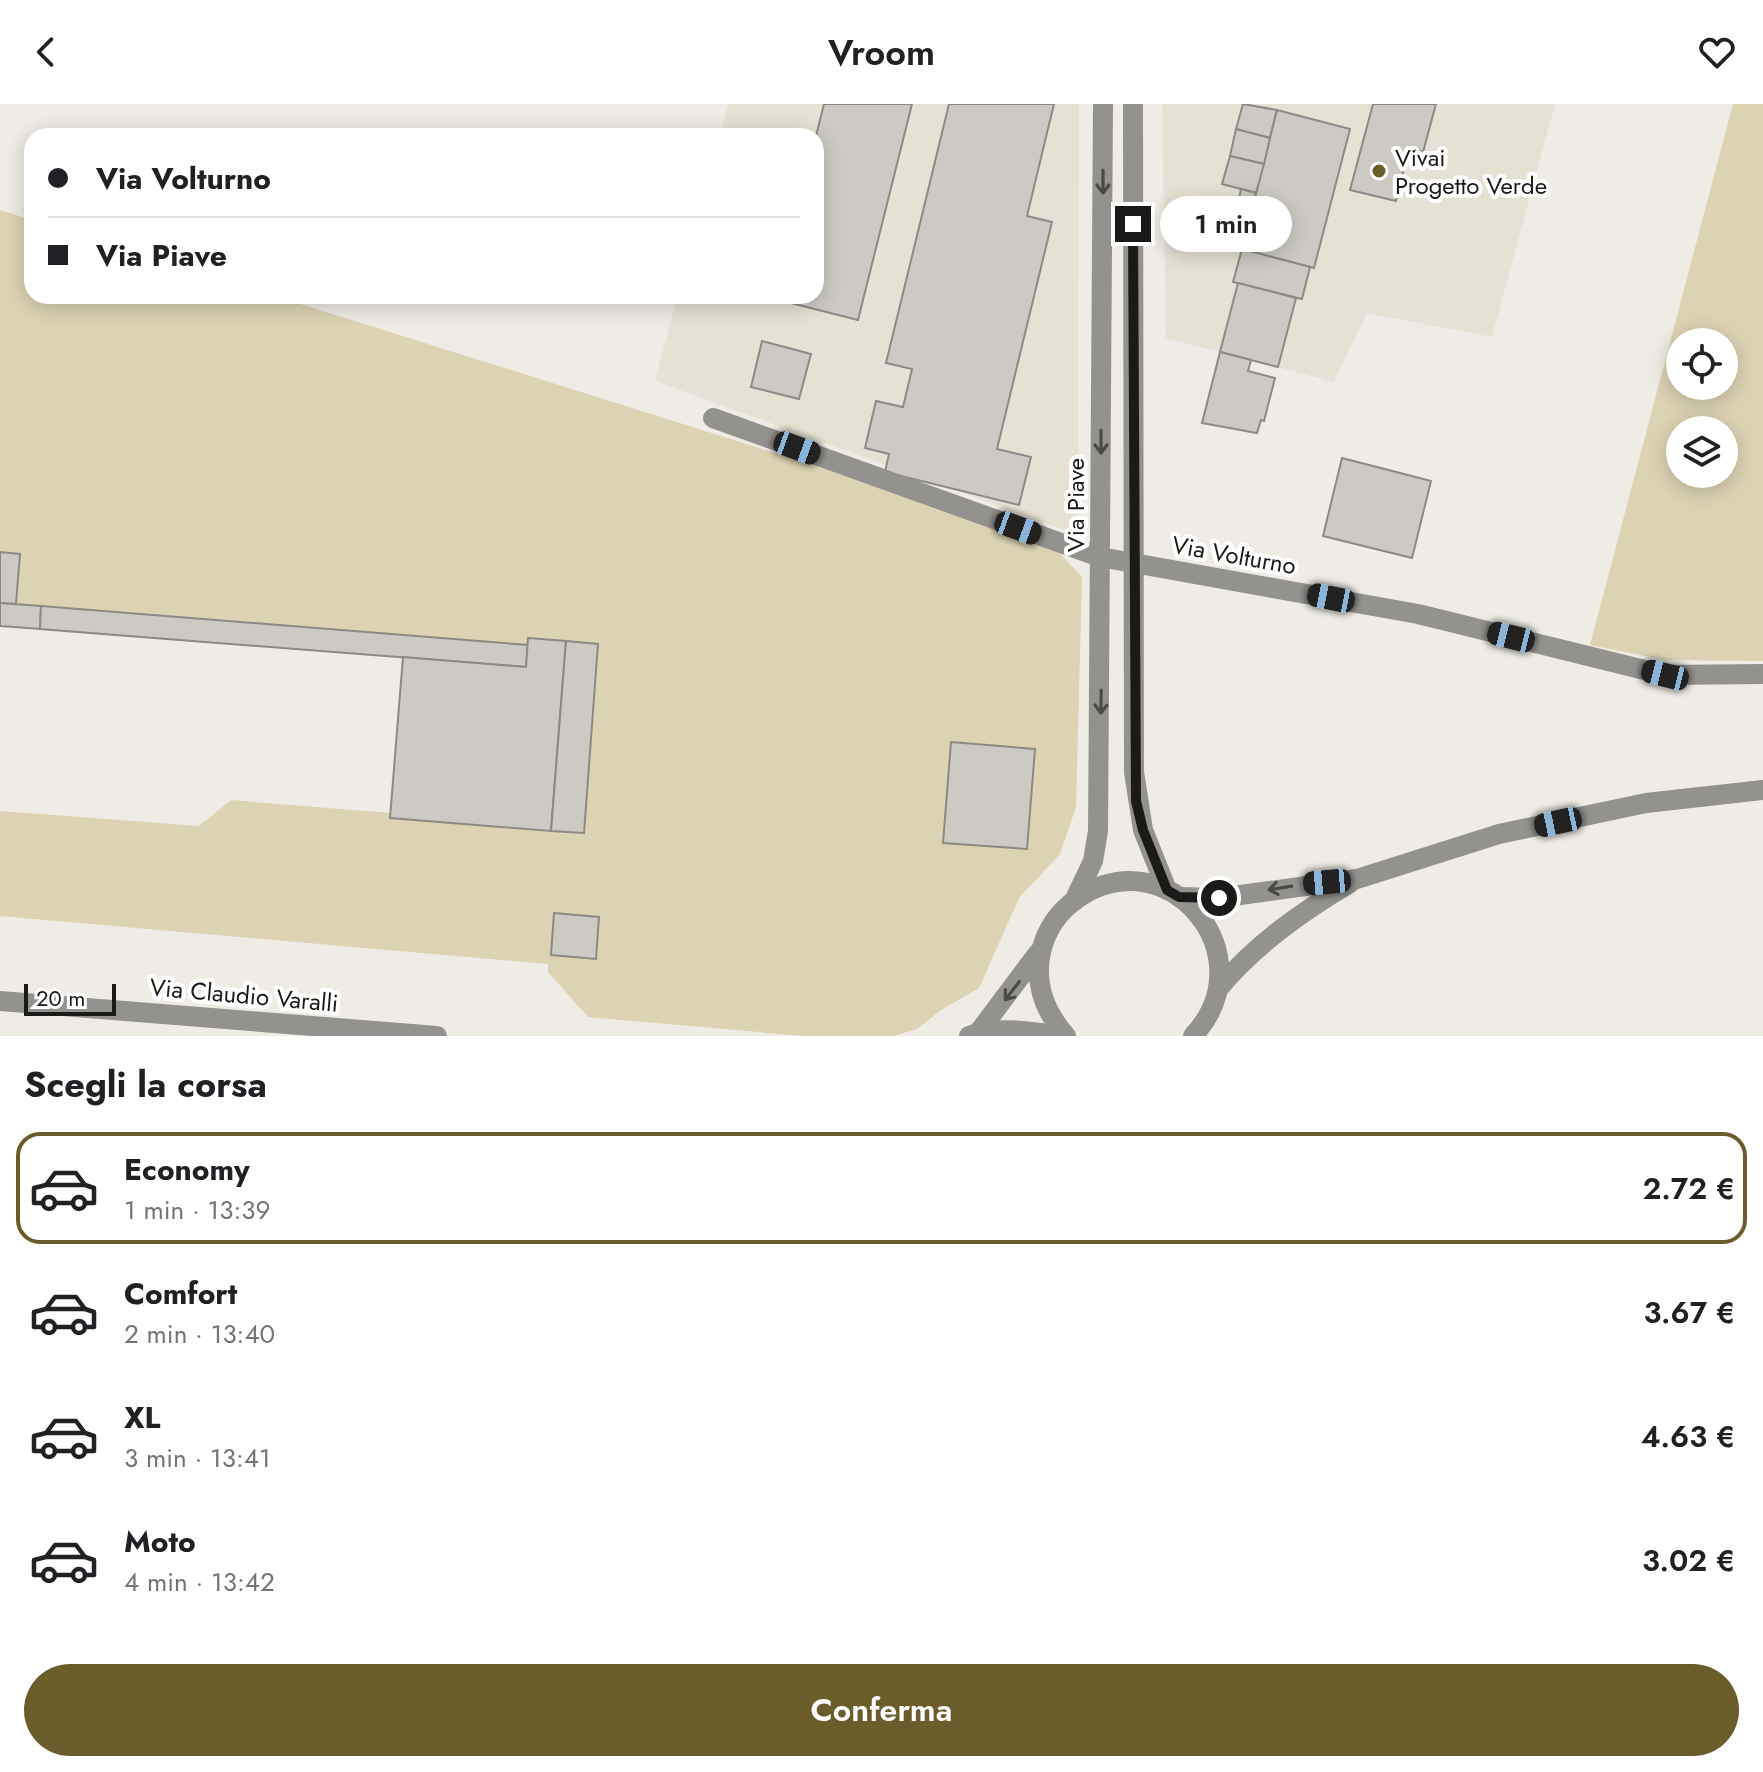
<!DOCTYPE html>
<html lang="it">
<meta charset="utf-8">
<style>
body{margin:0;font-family:Jost,sans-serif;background:#f2f2f2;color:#202124;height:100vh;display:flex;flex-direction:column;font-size:30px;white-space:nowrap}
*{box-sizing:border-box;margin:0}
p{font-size:26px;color:#757577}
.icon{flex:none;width:44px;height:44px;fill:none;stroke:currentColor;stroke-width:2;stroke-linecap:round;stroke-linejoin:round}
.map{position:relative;height:932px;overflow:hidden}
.side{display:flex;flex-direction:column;background:#fff;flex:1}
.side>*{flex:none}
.top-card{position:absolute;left:24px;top:24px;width:800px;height:176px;border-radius:24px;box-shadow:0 4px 20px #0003;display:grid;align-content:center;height:176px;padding:0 24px;background:#fff}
.tools{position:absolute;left:1666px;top:224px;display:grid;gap:16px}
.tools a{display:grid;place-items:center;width:72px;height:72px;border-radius:50%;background:#fff;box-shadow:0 4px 20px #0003;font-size:40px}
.scale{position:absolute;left:24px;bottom:20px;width:92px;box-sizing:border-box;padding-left:8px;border:4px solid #1b1a18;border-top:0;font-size:22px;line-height:28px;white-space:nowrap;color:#1b1a18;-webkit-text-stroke:6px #fff;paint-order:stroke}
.end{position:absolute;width:36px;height:36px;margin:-18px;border:10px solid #1b1a18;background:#fff;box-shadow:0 0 0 4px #fff}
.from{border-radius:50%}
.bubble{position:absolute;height:56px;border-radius:28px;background:#fff;box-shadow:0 4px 20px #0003;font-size:26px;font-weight:600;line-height:56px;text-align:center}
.car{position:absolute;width:24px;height:48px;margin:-24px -12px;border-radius:10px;box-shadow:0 0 6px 2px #0007;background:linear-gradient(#222 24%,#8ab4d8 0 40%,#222 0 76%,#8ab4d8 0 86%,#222 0)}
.top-card b{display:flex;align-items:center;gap:28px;height:76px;font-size:30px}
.top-card b+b{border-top:2px solid #e0e0e0}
.top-card i{width:20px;height:20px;background:#202124}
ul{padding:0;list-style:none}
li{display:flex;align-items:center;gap:24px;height:112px;margin:0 16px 12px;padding:0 8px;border:4px solid transparent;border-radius:24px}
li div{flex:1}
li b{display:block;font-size:30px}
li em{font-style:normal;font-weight:600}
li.active{border-color:#6b5d2a}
li>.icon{width:72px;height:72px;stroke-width:1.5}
h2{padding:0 24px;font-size:36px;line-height:96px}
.button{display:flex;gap:16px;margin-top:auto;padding:16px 24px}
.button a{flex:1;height:92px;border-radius:48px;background:#6b5d2a;color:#fff;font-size:32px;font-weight:600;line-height:92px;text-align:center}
header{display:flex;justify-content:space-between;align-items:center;height:104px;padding:0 24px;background:#fff;font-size:36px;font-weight:600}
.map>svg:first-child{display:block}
</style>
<header><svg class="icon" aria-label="back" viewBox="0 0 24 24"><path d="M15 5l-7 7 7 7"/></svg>Vroom<svg class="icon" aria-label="heart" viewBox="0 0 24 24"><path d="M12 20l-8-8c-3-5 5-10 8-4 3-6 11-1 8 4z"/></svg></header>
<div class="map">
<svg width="1763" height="932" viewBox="0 0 1763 932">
<rect width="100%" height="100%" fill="#eeece4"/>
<!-- built -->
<g fill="#e6e2d3">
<polygon points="728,0 1079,0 1078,431 655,277 677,192 816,192 816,32 720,32"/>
<polygon points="1162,0 1555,0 1492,233 1367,209 1334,278 1166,234"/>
</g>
<!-- green -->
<g fill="#dcd3b3" fill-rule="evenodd">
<path d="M1733,0H1763V557L1665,556L1590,541ZM1724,238V282H1680V238ZM1724,326V370H1680V326Z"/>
<polygon points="0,106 32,116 32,192 275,192 919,394 1055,444 1082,473 1076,703 1060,750 1019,794 979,884 941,906 917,925 893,932 803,932 588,913 548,868 548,860 0,812 0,707 199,722 231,696 390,709 403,553 525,563 528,541 16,500 20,450 0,448"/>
</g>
<!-- building -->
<g fill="#cccac3" stroke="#8c8a84" stroke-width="2">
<polygon points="824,0 912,0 858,216 775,195 816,192 816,32"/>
<polygon points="949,0 1054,0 1027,112 1052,118 997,345 1031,353 1019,401 885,368 889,350 865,344 876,297 903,303 912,265 886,259"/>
<polygon points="1243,0 1277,6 1270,34 1236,25"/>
<polygon points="1373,0 1436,0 1423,48 1409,44 1396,97 1350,86"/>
<polygon points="1277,6 1350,25 1314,164 1242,145"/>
<polygon points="1236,25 1270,34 1264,60 1230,52"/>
<polygon points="1230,52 1264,60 1256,89 1222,80"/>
<polygon points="1241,85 1256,89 1252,103 1238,99"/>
<polygon points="1242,145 1310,163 1302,195 1233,178"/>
<polygon points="1238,179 1296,194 1278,263 1220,248"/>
<polygon points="762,237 811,250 799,295 751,283"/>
<polygon points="1220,248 1251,256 1248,267 1275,274 1264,317 1261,316 1257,329 1202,319"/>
<polygon points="1342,354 1431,377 1412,454 1323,432"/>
<polygon points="0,448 20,450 16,500 0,499"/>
<polygon points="0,499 41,502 40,525 0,522"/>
<polygon points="41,502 528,541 526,563 40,525"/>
<polygon points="528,534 566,537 551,727 390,714 403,553 526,563"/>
<polygon points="566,537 598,540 584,729 551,727"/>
<polygon points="951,638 1035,645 1027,745 943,739"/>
<polygon points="554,809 599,813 596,855 551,851"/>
</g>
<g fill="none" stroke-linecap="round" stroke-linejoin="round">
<!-- minor -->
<g stroke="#93928f" stroke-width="20">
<polyline points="1133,0 1134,668 1143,726 1167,786"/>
<polyline points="713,314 1100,453 1418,510 1665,571 1763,570"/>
<polyline points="1179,793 1219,794 1357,775 1499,730 1646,699 1763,686"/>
<polyline points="1074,797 1093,757 1098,727 1103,0"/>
<path d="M1218,885C1256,840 1300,809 1350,779"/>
<polyline points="0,897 437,932"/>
<polyline points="978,929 1038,849"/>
<path d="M969,932C994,922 1033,927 1060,932"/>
<path d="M1066,932C1045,908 1034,880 1041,848C1046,826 1059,807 1078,794C1168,733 1268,851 1193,932"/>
</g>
</g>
<!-- one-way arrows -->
<defs><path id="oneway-shaft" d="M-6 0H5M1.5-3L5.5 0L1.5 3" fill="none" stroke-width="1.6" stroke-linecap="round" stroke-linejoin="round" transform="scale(2)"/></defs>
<g stroke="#4b4a48">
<use href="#oneway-shaft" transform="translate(1103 78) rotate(90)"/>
<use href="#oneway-shaft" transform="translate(1101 338) rotate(90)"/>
<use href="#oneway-shaft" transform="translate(1101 598) rotate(91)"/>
<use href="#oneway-shaft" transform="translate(1280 784) rotate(171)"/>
<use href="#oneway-shaft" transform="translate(1012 887) rotate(128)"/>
</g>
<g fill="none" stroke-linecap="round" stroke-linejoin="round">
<!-- route -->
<polyline stroke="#1b1a18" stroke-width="10" points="1133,120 1136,697 1143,726 1167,786 1179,793 1219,794"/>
</g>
<!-- markers -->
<circle fill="#6b5d2a" stroke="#fff" stroke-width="3" cx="1379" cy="67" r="8"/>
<g text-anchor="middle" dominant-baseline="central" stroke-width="8" stroke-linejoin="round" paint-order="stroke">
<!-- poi labels -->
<g font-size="24" fill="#1b1a18" stroke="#fff" text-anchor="start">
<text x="1395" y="53">Vivai<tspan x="1395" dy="28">Progetto Verde</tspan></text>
</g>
<!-- street labels -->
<g font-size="24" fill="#1b1a18" stroke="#fff">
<text transform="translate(1075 401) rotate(-90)">Via Piave</text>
<text transform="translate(1234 451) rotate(10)">Via Volturno</text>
<text transform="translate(244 891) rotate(5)">Via Claudio Varalli</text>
</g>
</g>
</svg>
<div class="tools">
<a><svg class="icon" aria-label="locate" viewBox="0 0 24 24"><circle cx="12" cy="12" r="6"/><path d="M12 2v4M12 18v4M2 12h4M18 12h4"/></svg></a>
<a><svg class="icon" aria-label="layers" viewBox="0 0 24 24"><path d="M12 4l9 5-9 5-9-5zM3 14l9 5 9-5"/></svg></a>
</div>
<div class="scale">20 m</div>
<i class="end from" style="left:1219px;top:794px"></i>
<i class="end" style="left:1133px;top:120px"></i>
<div class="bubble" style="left:1160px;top:92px;width:132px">1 min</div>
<i class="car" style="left:797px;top:344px;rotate:110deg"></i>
<i class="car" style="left:1018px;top:424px;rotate:110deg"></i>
<i class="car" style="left:1331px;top:494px;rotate:281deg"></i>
<i class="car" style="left:1511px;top:533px;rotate:284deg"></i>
<i class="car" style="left:1665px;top:571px;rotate:284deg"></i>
<i class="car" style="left:1558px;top:718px;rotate:258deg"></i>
<i class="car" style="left:1327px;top:778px;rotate:265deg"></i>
<div class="top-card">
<b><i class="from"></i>Via Volturno</b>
<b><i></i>Via Piave</b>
</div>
</div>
<section class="side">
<h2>Scegli la corsa</h2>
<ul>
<li class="active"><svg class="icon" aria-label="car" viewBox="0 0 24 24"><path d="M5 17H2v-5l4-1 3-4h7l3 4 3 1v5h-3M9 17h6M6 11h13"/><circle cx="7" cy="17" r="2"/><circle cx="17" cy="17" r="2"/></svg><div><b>Economy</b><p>1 min · 13:39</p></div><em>2.72 €</em></li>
<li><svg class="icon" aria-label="car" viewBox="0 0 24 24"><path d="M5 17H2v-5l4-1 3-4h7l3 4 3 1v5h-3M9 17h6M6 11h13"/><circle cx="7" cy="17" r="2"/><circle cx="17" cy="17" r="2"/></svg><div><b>Comfort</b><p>2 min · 13:40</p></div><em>3.67 €</em></li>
<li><svg class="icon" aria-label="car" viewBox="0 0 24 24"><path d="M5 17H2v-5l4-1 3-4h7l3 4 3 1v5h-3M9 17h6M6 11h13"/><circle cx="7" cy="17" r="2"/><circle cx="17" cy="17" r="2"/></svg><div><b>XL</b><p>3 min · 13:41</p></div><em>4.63 €</em></li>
<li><svg class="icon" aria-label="car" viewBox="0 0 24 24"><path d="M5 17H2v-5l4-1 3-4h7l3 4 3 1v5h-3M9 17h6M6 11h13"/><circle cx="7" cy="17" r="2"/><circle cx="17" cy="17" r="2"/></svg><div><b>Moto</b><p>4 min · 13:42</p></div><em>3.02 €</em></li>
</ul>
<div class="button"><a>Conferma</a></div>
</section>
